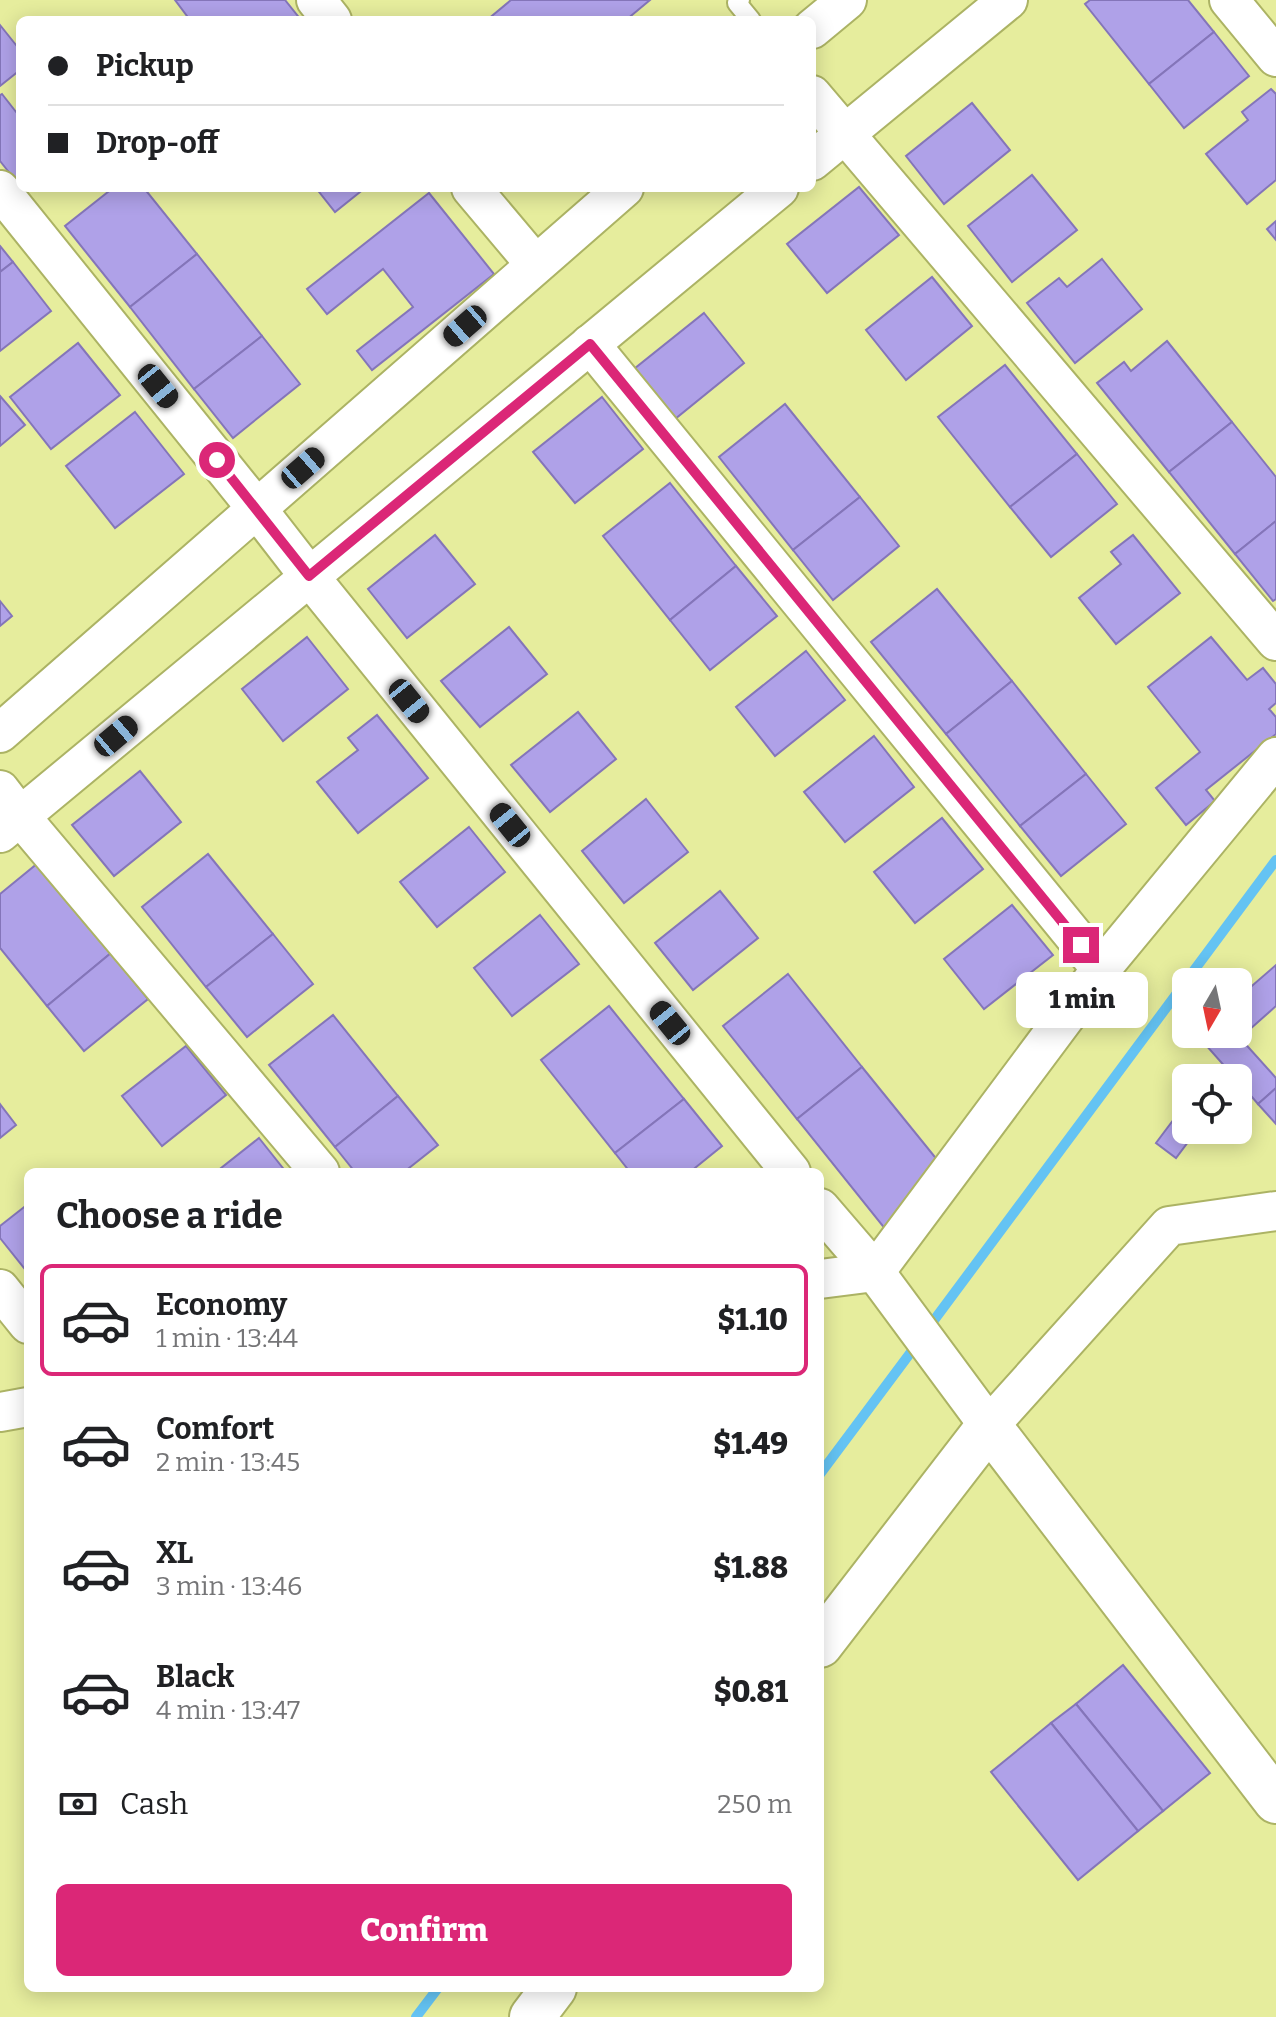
<!DOCTYPE html>
<meta charset="utf-8">
<style>
body{margin:0;font-family:Bitter,serif;background:#f6f6f6;color:#202124;height:100vh;display:flex;flex-direction:column;font-size:30px;white-space:nowrap}
*{box-sizing:border-box;margin:0}
p{font-size:26px;color:#757577}
.icon{flex:none;width:44px;height:44px;fill:none;stroke:currentColor;stroke-width:2;stroke-linecap:round;stroke-linejoin:round}
.map{position:relative;flex:1;overflow:hidden}
.side{position:absolute;left:24px;top:1168px;width:800px;height:824px;display:flex;flex-direction:column;background:#fff;border-radius:12px;box-shadow:0 4px 20px #0003}
.side>*{flex:none}
.guide{position:absolute;left:16px;top:16px;width:800px;height:176px;border-radius:12px;box-shadow:0 4px 20px #0003;display:grid;align-content:center;height:176px;padding:0 32px;background:#fff}
.needle{width:52px;rotate:189deg}
.controls{position:absolute;left:1172px;top:968px;display:grid;gap:16px}
.controls a{display:grid;place-items:center;width:80px;height:80px;border-radius:12px;background:#fff;box-shadow:0 4px 20px #0003;font-size:40px}
.end{position:absolute;width:36px;height:36px;margin:-18px;border:10px solid #db2777;background:#fff;box-shadow:0 0 0 4px #fff}
.from{border-radius:50%}
.bubble{position:absolute;height:56px;border-radius:12px;background:#fff;box-shadow:0 4px 20px #0003;font-size:26px;font-weight:800;line-height:56px;text-align:center}
.car{position:absolute;width:24px;height:48px;margin:-24px -12px;border-radius:10px;box-shadow:0 0 6px 2px #0007;background:linear-gradient(#222 24%,#8ab4d8 0 40%,#222 0 76%,#8ab4d8 0 86%,#222 0)}
.guide b{display:flex;align-items:center;gap:28px;height:76px;font-size:30px}
.guide b+b{border-top:2px solid #e0e0e0}
.guide i{width:20px;height:20px;background:#202124}
ul{padding:0;list-style:none}
li{display:flex;align-items:center;gap:24px;height:112px;margin:0 16px 12px;padding:0 16px;border:4px solid transparent;border-radius:12px}
li div{flex:1}
li b{display:block;font-size:30px}
li em{font-style:normal;font-weight:800}
li.active{border-color:#db2777}
li>.icon{width:72px;height:72px;stroke-width:1.5}
h2{padding:0 32px;font-size:36px;line-height:96px}
.pay{display:flex;align-items:center;gap:20px;height:88px;padding:0 32px;font-size:30px}
.pay p{margin-inline-start:auto}
.action{display:flex;gap:16px;margin-top:auto;padding:16px 32px}
.action a{flex:1;height:92px;border-radius:12px;background:#db2777;color:#fff;font-size:32px;font-weight:800;line-height:92px;text-align:center}
.map>svg:first-child{display:block}
</style>
<div class="map">
<svg width="1276" height="2017" viewBox="0 0 1276 2017">
<rect width="100%" height="100%" fill="#e6ed9d"/>
<g fill="none" stroke-linecap="round" stroke-linejoin="round">
<!-- stream -->
<g stroke="#64c3f3" stroke-width="10">
<polyline points="926,1331 1276,860"/>
<polyline points="820,1474 917,1344"/>
<polyline points="416,2017 438,1988"/>
</g>
</g>
<!-- building -->
<g fill="#afa1e8" stroke="#8475b9" stroke-width="2">
<polygon points="175,0 285,0 301,20 190,20"/>
<polygon points="511,0 650,0 626,20 487,20"/>
<polygon points="1090,0 1188,0 1214,32 1149,84 1085,4"/>
<polygon points="0,25 20,50 20,70 0,86"/>
<polygon points="1214,32 1249,76 1184,128 1149,84"/>
<polygon points="1271,89 1276,94 1276,180 1247,204 1206,154 1248,120 1242,112"/>
<polygon points="2,94 20,117 20,186 0,161 0,95"/>
<polygon points="972,103 1010,150 944,204 906,156"/>
<polygon points="1032,175 1077,230 1012,282 968,226"/>
<polygon points="859,187 899,235 827,293 787,244"/>
<polygon points="113,188 144,188 197,254 130,307 65,226"/>
<polygon points="316,188 365,188 335,212"/>
<polygon points="429,193 494,274 372,370 357,351 413,307 383,269 327,314 307,289"/>
<polygon points="1276,221 1276,240 1267,229"/>
<polygon points="0,246 13,262 0,272"/>
<polygon points="197,254 262,336 194,389 130,307"/>
<polygon points="1102,259 1142,309 1075,363 1027,303 1059,278 1067,287"/>
<polygon points="13,262 51,311 0,351 0,272"/>
<polygon points="932,277 972,326 906,380 866,330"/>
<polygon points="704,313 744,363 675,419 634,369"/>
<polygon points="262,336 300,384 233,438 194,389"/>
<polygon points="1167,341 1232,422 1169,472 1097,383 1124,362 1131,371"/>
<polygon points="78,343 120,395 51,449 10,397"/>
<polygon points="1005,365 1077,454 1010,507 938,417"/>
<polygon points="0,396 25,425 0,446"/>
<polygon points="602,397 643,449 575,503 533,452"/>
<polygon points="785,404 860,497 793,550 719,457"/>
<polygon points="135,412 184,474 115,528 66,466"/>
<polygon points="1232,422 1276,477 1276,521 1235,554 1169,472"/>
<polygon points="1077,454 1117,504 1051,557 1010,507"/>
<polygon points="670,483 736,566 670,620 603,536"/>
<polygon points="860,497 899,546 833,600 793,550"/>
<polygon points="1276,521 1276,599 1273,601 1235,554"/>
<polygon points="435,535 475,584 407,638 368,589"/>
<polygon points="1133,535 1180,593 1116,644 1079,598 1121,564 1111,552"/>
<polygon points="736,566 777,616 710,670 670,620"/>
<polygon points="937,589 1012,681 946,734 871,642"/>
<polygon points="0,601 12,616 0,626"/>
<polygon points="509,627 547,674 480,727 441,681"/>
<polygon points="307,637 348,689 283,741 242,689"/>
<polygon points="1211,637 1247,680 1263,668 1276,684 1276,703 1269,709 1276,717 1276,734 1206,790 1215,801 1186,825 1156,788 1200,752 1148,687"/>
<polygon points="806,651 845,700 775,756 736,707"/>
<polygon points="1012,681 1086,774 1020,826 946,734"/>
<polygon points="578,712 616,759 550,812 511,765"/>
<polygon points="377,715 428,778 358,833 317,782 358,750 348,738"/>
<polygon points="874,736 914,787 845,842 804,792"/>
<polygon points="140,771 181,822 114,876 72,825"/>
<polygon points="1086,774 1126,824 1061,876 1020,826"/>
<polygon points="646,799 688,852 624,903 582,851"/>
<polygon points="942,818 983,869 915,923 874,872"/>
<polygon points="469,827 505,872 437,927 400,882"/>
<polygon points="208,854 273,934 206,987 142,907"/>
<polygon points="38,863 111,953 47,1006 0,948 0,894"/>
<polygon points="720,891 758,938 693,990 655,943"/>
<polygon points="1012,905 1053,955 984,1009 944,959"/>
<polygon points="540,915 579,964 512,1016 474,968"/>
<polygon points="273,934 313,984 247,1037 206,987"/>
<polygon points="111,953 148,999 84,1051 47,1006"/>
<polygon points="1276,965 1276,1006 1240,1038 1276,1078 1276,1088 1258,1104 1238,1081 1238,1078 1235,1078 1197,1035 1238,1034 1238,998"/>
<polygon points="788,974 862,1067 797,1119 723,1026"/>
<polygon points="609,1006 684,1099 615,1153 541,1060"/>
<polygon points="333,1015 398,1096 335,1147 269,1065"/>
<polygon points="186,1046 226,1095 162,1146 122,1096"/>
<polygon points="862,1067 943,1167 886,1230 797,1119"/>
<polygon points="1276,1088 1276,1124 1258,1104"/>
<polygon points="398,1096 438,1145 404,1172 355,1172 335,1147"/>
<polygon points="684,1099 722,1146 690,1172 630,1172 615,1153"/>
<polygon points="1186,1103 1186,1130 1197,1130 1176,1158 1156,1143"/>
<polygon points="0,1104 16,1125 0,1138"/>
<polygon points="259,1138 286,1172 216,1172"/>
<polygon points="28,1204 28,1273 0,1238 0,1226"/>
<polygon points="1123,1665 1210,1773 1163,1811 1076,1704"/>
<polygon points="1076,1704 1163,1811 1138,1831 1051,1723"/>
<polygon points="1051,1723 1138,1831 1078,1880 991,1772"/>
</g>
<g fill="none" stroke-linecap="round" stroke-linejoin="round">
<!-- service casing -->
<g stroke="#acb364" stroke-width="22">
<polyline id="service" points="740,0 737,3 751,20"/>
</g>
<!-- minor casing -->
<g stroke="#acb364" stroke-width="42">
<g id="minor">
<polyline points="316,0 332,20"/>
<polyline points="1229,0 1276,57"/>
<polyline points="812,29 847,0"/>
<polyline points="812,95 1276,641"/>
<polyline points="812,161 1008,0"/>
<polyline points="471,188 535,264"/>
<polyline points="0,190 257,509 309,576 791,1172"/>
<polyline points="590,344 1101,969"/>
<polyline points="0,733 624,188"/>
<polyline points="0,790 20,816 320,1172"/>
<polyline points="0,833 779,188"/>
<polyline points="820,1208 875,1272 989,1426 1169,1226 1276,1211"/>
<polyline points="820,1279 875,1272 1101,969 1276,757"/>
<polyline points="0,1289 28,1324"/>
<polyline points="0,1412 28,1407"/>
</g>
</g>
<!-- tertiary casing -->
<g stroke="#acb364" stroke-width="48">
<g id="tertiary">
<polyline points="820,1645 989,1426 1276,1801"/>
<polyline points="532,2017 554,1988"/>
</g>
</g>
<!-- service -->
<use href="#service" stroke="#fff" stroke-width="18"/>
<!-- minor -->
<use href="#minor" stroke="#fff" stroke-width="38"/>
<!-- tertiary -->
<use href="#tertiary" stroke="#fff" stroke-width="44"/>
</g>
<g fill="none" stroke-linecap="round" stroke-linejoin="round">
<!-- route -->
<polyline stroke="#db2777" stroke-width="10" points="217,460 309,576 590,344 1081,945"/>
</g>
</svg>
<div class="controls">
<a><svg class="needle" viewBox="-14 -14 28 28"><path d="M0-13l5 13h-10z" fill="#e53935"/><path d="M0 13l5-13h-10z" fill="#757577"/></svg></a>
<a><svg class="icon" aria-label="locate" viewBox="0 0 24 24"><circle cx="12" cy="12" r="6"/><path d="M12 2v4M12 18v4M2 12h4M18 12h4"/></svg></a>
</div>
<i class="end from" style="left:217px;top:460px"></i>
<i class="end" style="left:1081px;top:945px"></i>
<div class="bubble" style="left:1016px;top:972px;width:132px">1 min</div>
<i class="car" style="left:465px;top:326px;rotate:229deg"></i>
<i class="car" style="left:158px;top:386px;rotate:141deg"></i>
<i class="car" style="left:303px;top:468px;rotate:49deg"></i>
<i class="car" style="left:409px;top:701px;rotate:141deg"></i>
<i class="car" style="left:116px;top:736px;rotate:50deg"></i>
<i class="car" style="left:510px;top:825px;rotate:321deg"></i>
<i class="car" style="left:670px;top:1023px;rotate:321deg"></i>
<div class="guide">
<b><i class="from"></i>Pickup</b>
<b><i></i>Drop-off</b>
</div>
<section class="side">
<h2>Choose a ride</h2>
<ul>
<li class="active"><svg class="icon" aria-label="car" viewBox="0 0 24 24"><path d="M5 17H2v-5l4-1 3-4h7l3 4 3 1v5h-3M9 17h6M6 11h13"/><circle cx="7" cy="17" r="2"/><circle cx="17" cy="17" r="2"/></svg><div><b>Economy</b><p>1 min · 13:44</p></div><em>$1.10</em></li>
<li><svg class="icon" aria-label="car" viewBox="0 0 24 24"><path d="M5 17H2v-5l4-1 3-4h7l3 4 3 1v5h-3M9 17h6M6 11h13"/><circle cx="7" cy="17" r="2"/><circle cx="17" cy="17" r="2"/></svg><div><b>Comfort</b><p>2 min · 13:45</p></div><em>$1.49</em></li>
<li><svg class="icon" aria-label="car" viewBox="0 0 24 24"><path d="M5 17H2v-5l4-1 3-4h7l3 4 3 1v5h-3M9 17h6M6 11h13"/><circle cx="7" cy="17" r="2"/><circle cx="17" cy="17" r="2"/></svg><div><b>XL</b><p>3 min · 13:46</p></div><em>$1.88</em></li>
<li><svg class="icon" aria-label="car" viewBox="0 0 24 24"><path d="M5 17H2v-5l4-1 3-4h7l3 4 3 1v5h-3M9 17h6M6 11h13"/><circle cx="7" cy="17" r="2"/><circle cx="17" cy="17" r="2"/></svg><div><b>Black</b><p>4 min · 13:47</p></div><em>$0.81</em></li>
</ul>
<div class="pay"><svg class="icon" aria-label="cash" viewBox="0 0 24 24"><path d="M3 7h18v10H3z"/><circle cx="12" cy="12" r="2"/></svg>Cash<p>250 m</p></div>
<div class="action"><a>Confirm</a></div>
</section>
</div>
